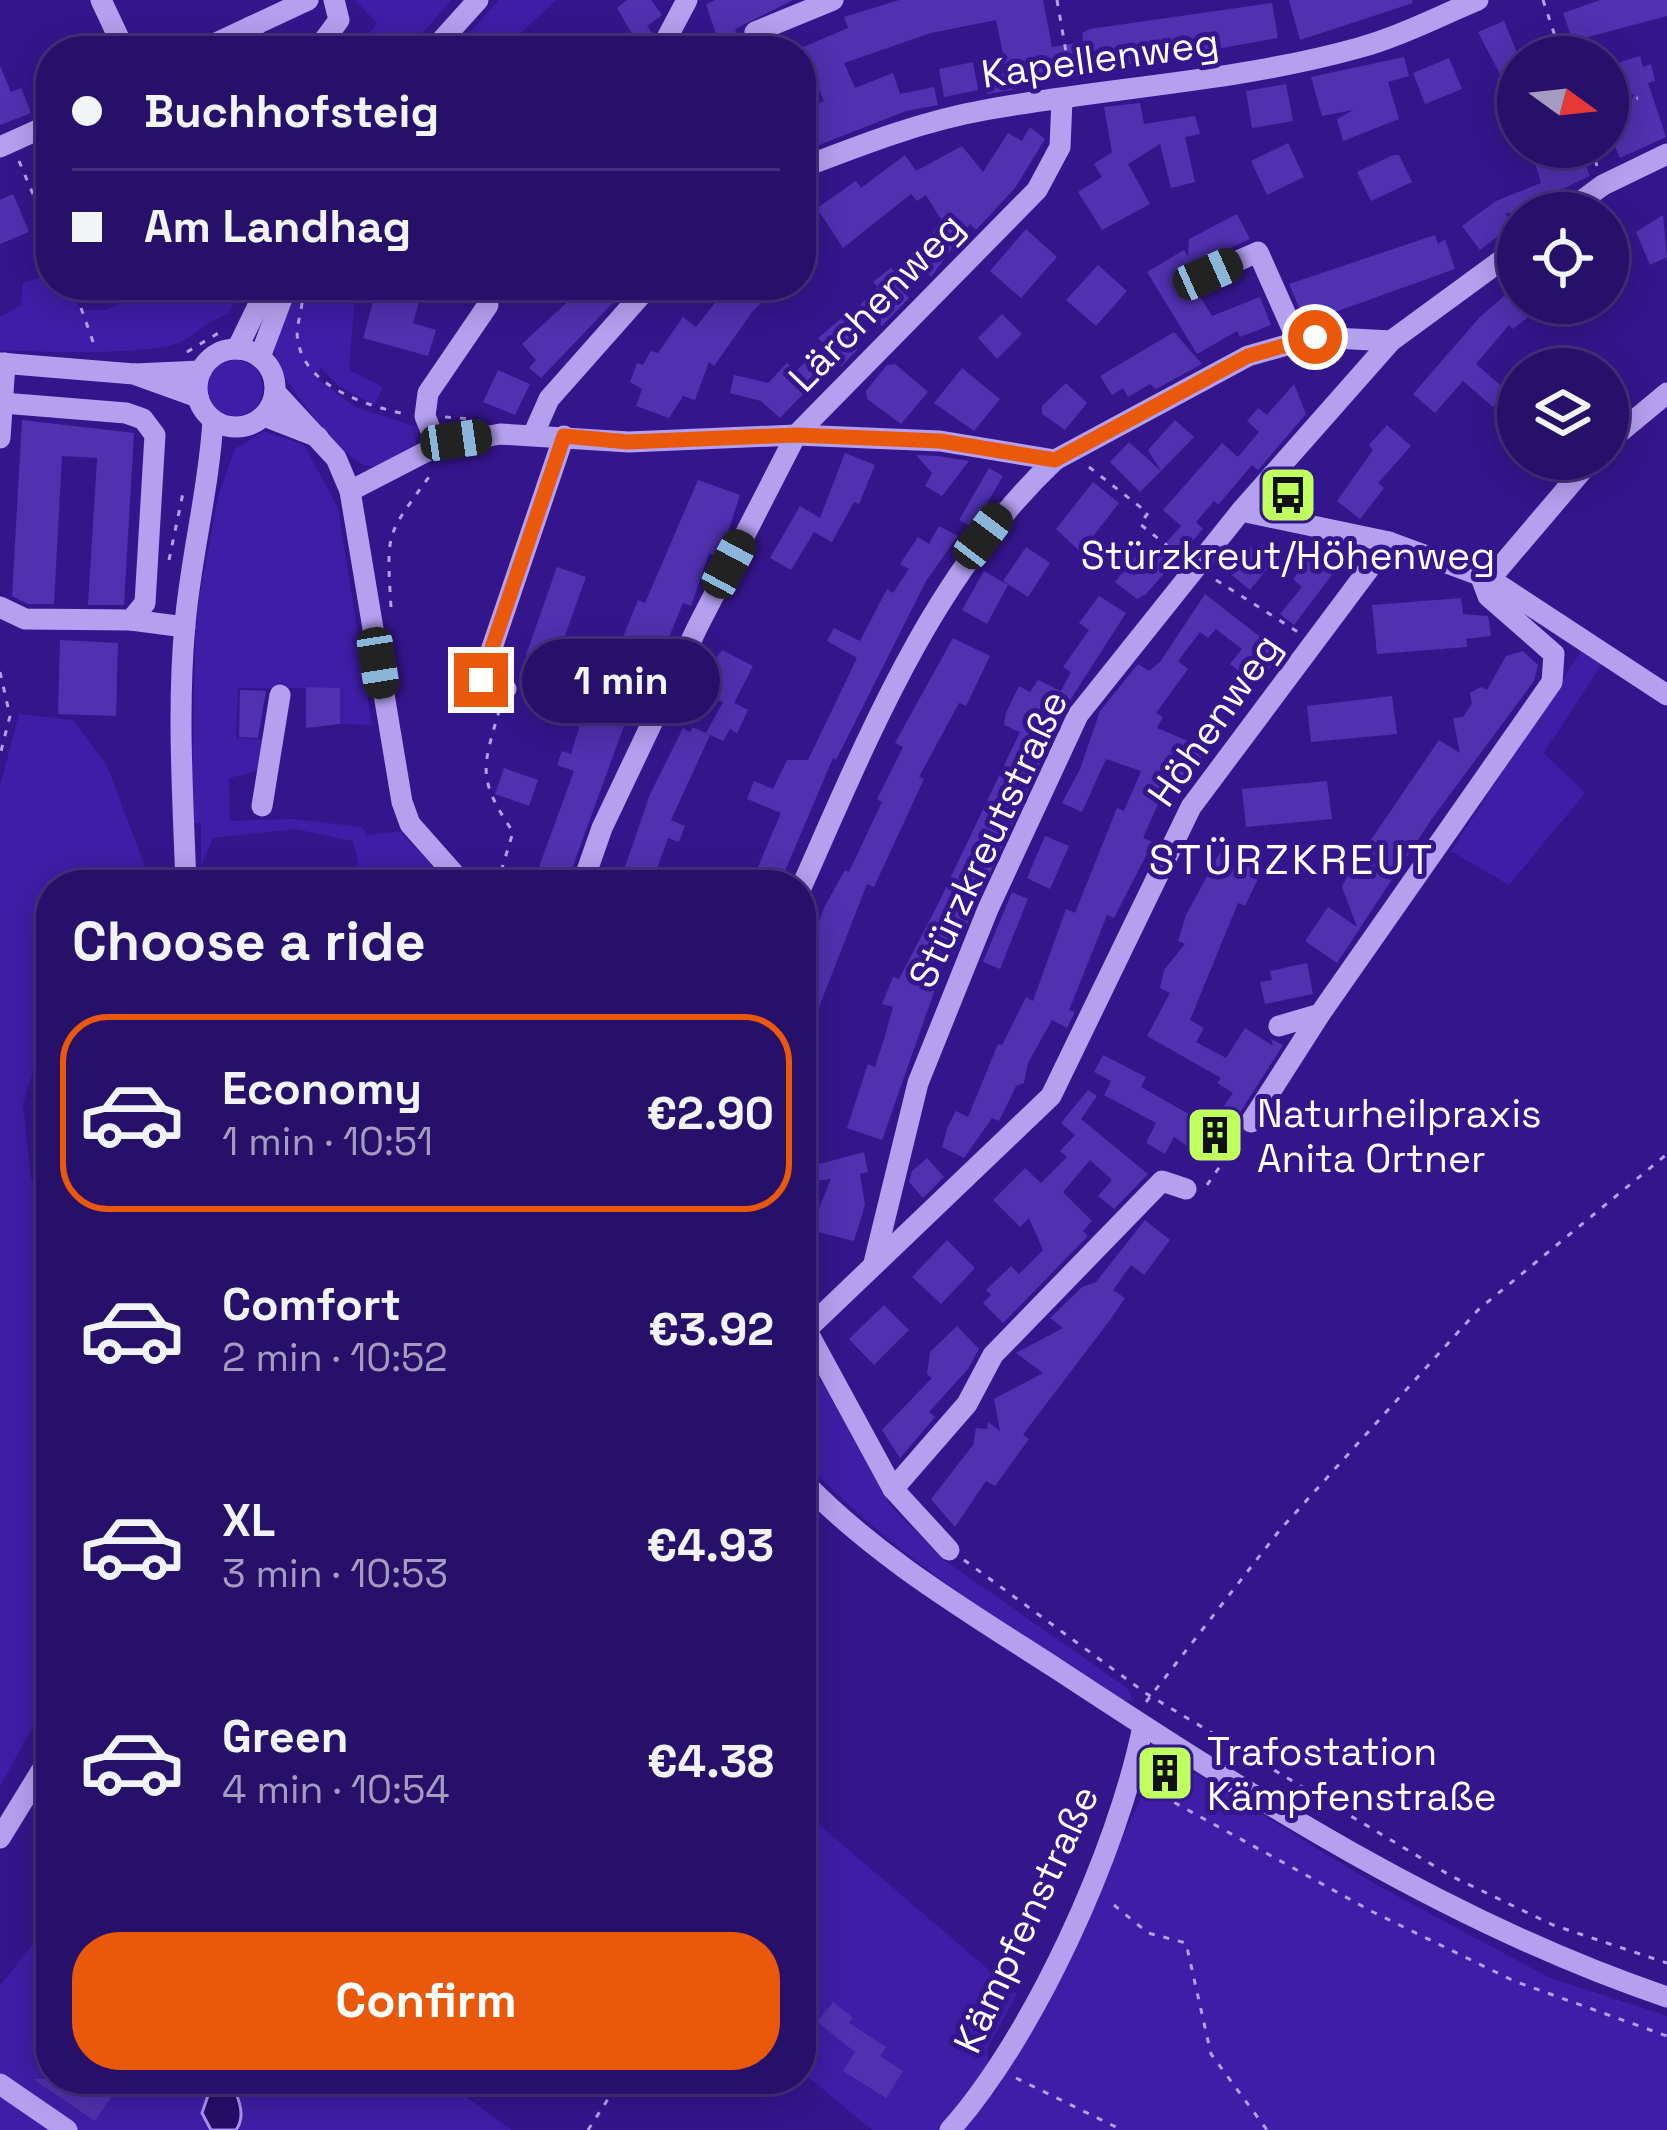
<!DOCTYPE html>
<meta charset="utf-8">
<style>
body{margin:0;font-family:"Space Grotesk",sans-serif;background:#2f196f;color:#f1f3f6;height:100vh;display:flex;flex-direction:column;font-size:45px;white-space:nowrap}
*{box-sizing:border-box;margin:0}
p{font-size:39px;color:#a49dc0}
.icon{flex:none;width:66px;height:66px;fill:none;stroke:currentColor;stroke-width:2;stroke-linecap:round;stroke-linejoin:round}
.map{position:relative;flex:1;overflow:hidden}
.panel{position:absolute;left:36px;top:870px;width:780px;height:1224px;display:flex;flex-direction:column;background:#271069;border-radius:48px;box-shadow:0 6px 30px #0003,0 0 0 3px #43307d}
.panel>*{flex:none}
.top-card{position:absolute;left:36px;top:36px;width:780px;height:264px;border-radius:48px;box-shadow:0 6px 30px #0003,0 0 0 3px #43307d;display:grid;align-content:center;height:264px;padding:0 36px;background:#271069}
.needle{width:78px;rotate:105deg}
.buttons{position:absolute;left:1497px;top:36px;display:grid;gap:24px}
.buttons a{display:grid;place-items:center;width:132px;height:132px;border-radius:50%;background:#271069;box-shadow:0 6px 30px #0003,0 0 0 3px #43307d;font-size:60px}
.end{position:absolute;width:54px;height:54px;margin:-27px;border:15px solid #ea580c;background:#fff;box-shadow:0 0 0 6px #fff}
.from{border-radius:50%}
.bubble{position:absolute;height:84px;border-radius:42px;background:#271069;box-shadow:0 6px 30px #0003,0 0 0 3px #43307d;font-size:39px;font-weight:700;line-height:84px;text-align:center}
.car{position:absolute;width:36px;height:72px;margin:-36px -18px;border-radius:15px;box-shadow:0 0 9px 3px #0007;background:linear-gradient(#222 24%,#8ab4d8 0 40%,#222 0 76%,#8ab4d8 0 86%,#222 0)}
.top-card b{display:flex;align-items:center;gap:42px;height:114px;font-size:45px}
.top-card b+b{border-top:3px solid #43307d}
.top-card i{width:30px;height:30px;background:#f1f3f6}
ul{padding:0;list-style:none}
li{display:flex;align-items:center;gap:36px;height:198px;margin:0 24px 18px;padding:0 12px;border:6px solid transparent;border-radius:48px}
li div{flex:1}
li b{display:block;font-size:45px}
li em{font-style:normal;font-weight:700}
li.current{border-color:#ea580c}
li>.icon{width:108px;height:108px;stroke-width:1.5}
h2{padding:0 36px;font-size:54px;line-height:144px}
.primary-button{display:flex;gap:24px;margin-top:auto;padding:24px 36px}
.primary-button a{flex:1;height:138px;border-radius:48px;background:#ea580c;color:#fff;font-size:48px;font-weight:700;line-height:138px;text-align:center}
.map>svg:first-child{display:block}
</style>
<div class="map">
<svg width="1667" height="2130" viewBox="0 0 1667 2130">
<rect width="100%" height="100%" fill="#34168c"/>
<!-- green -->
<g fill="#3e1ea6">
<polygon points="355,0 451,0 407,51 356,51 377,23"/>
<polygon points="499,0 556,0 502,51 453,51"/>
<path d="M44,276L51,277V285H67L81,310H106L160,285H244L228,314C204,322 196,336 180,342C147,356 39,352 0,350V317L21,305L23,283Z"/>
<path d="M295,285H356L349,370L383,387L374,405L339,386L321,368L316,378L355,407L419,428L415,447C400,455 382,471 364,465C343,457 280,379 275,357C271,336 288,305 295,285Z"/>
<circle cx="235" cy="388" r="28"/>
<polygon points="264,431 304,445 338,508 372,725 340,724 340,688 238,688 236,738 269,740 262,770 229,778 230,821 293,819 362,827 368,835 400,831 450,885 349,885 358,862 353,841 295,829 213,838 201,865 201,823 194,823 192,780 196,614 219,493 235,449"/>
<polygon points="1583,648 1603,662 1544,753 1585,793 1509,885 1451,851"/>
<polygon points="19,714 73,720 107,766 152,885 51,885 51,1013 23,1104 31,1179 51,1201 51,1694 0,1786 0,786"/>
<path d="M801,1360L811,1362L890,1505L944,1560L1127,1688L1133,1700L1122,1701C1010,1627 893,1557 801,1458Z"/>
<polygon points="1156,1749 1373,1883 1548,1977 1667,2016 1667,2130 872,2130 801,2071 801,1809 1017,1994 987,2049 994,2096 1140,1801"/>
<polygon points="51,1921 51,2079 441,2079 512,2130 0,2130 0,1986"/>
</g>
<!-- water -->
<path fill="#260e69" stroke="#a792f2" stroke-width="3" d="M213,2081L226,2079C238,2092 247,2115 236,2130H211L202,2113Z"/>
<!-- building -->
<g fill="#5031b0">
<polygon points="627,0 651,0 662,15 647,26 652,33 642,51 617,8"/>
<polygon points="715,0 793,0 735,29 745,51 727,51 716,34 706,4"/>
<polygon points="899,0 1043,0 1052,47 1083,42 1082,33 1090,29 1272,3 1278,38 1089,72 1081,68 1015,80 1017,89 987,94 984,77 1007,73 996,20 931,33 844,63 855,88 893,73 900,94 934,87 938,105 906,111 801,152 801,110 824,101 811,72 801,76 801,48 848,28 844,17"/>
<polygon points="1289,0 1412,0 1413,3 1300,40"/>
<polygon points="1600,0 1667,0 1667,16 1573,41 1563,13"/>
<polygon points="1504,21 1518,55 1518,72 1502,78 1478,32"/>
<polygon points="1640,56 1643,67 1651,64 1655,81 1648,83 1666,137 1620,158 1608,131 1635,94 1608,102 1608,66"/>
<polygon points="1404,57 1409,76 1388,82 1399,119 1343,141 1337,119 1353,110 1322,116 1311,77"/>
<polygon points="1449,58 1462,89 1425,104 1413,73"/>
<polygon points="973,62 978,90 944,97 939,69"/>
<polygon points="0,66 11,92 21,88 31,113 0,125"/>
<polygon points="1286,84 1293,121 1252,128 1246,91"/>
<polygon points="1140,103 1144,124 1195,116 1200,134 1185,137 1195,182 1171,188 1160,144 1128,164 1150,204 1102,230 1078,192 1102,177 1094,164 1112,152 1104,107"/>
<polygon points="1030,127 1045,139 1015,188 976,230 970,224 931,277 912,259 942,221 926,195 917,201 911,194 843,248 817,208 856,181 861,188 905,155 916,171 962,146 983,172 1008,133 1022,141"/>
<polygon points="1288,143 1304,177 1267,195 1251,161"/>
<polygon points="1578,147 1590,176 1535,202 1540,213 1505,213 1513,224 1480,250 1462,226 1496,201 1541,183 1535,163"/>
<polygon points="1393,155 1399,155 1412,182 1371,201 1357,172"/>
<polygon points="13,194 29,232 0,244 0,200"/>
<polygon points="1237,214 1250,239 1201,261 1191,282 1212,316 1260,297 1271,325 1240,337 1237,331 1197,354 1147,272 1184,250 1188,257 1189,239"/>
<polygon points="1663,215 1667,257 1650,265 1636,232"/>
<polygon points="1026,229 1057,257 1021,298 990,271"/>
<polygon points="1435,235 1438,244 1445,239 1455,269 1324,316 1320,305 1301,312 1289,284"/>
<polygon points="1098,265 1127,291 1096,326 1066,300"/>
<polygon points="891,268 904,281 898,287 909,298 882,326 860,305 878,287 873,282"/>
<polygon points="378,285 424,285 413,323 436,330 428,356 363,338"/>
<polygon points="564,285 630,285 541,378 529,368 536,360 522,344 576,294"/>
<polygon points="729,285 780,285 752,312 714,366 709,362 695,400 683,396 669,418 636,406 642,389 630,382 637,363 643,365 651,351 658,353 683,317 696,327"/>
<polygon points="1511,290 1518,303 1546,303 1513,329 1509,325 1476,364 1507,391 1493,407 1463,381 1435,413 1413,394 1479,318"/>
<polygon points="1002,314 1022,334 997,359 978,338"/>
<polygon points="842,318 852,328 848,339 858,349 842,366 828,368 780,418 761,401 730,393 734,375 768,383 787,363 796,371 824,344 818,338"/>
<polygon points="1174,332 1202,364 1156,389 1150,384 1128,397 1123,388 1112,395 1100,376"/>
<polygon points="895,364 928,392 901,424 867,399 866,391 887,365"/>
<polygon points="962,368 1000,399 974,431 934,403"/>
<polygon points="498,370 530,384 515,415 483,402"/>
<polygon points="1066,383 1087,403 1065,430 1042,414 1042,406"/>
<polygon points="1294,384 1306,414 1258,470 1252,465 1218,505 1214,501 1196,522 1203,529 1146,594 1137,599 1115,582 1142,548 1153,557 1181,526 1163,510 1222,443 1238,457 1259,432 1247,421 1258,408 1267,415"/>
<polygon points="22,420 134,433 124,605 88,605 97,458 62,456 54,604 28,604 12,596"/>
<polygon points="1175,420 1194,437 1161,471 1148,450"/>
<polygon points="1387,425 1411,446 1378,483 1384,488 1360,519 1337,501 1373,450 1369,445"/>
<polygon points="1129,442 1161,471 1140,492 1110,462"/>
<polygon points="845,453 875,465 859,504 854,502 832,542 814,532 791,570 770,558 800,506 820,518"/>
<polygon points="916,455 938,456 969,461 942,496 925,486 932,473"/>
<polygon points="989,468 1003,476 973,527 959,520"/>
<polygon points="698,480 740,495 725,541 717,557 709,554 691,606 683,603 640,707 632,704 566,885 542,885 535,878 574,771 557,765 562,751 571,754 586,705 607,712 617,686 606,682 615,657 638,600 645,603"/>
<polygon points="1093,482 1119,503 1094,535 1102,541 1088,559 1056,529"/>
<polygon points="939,526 958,536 926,581 836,760 833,758 779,885 759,885 754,876 781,813 747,799 754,781 773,789 787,760 808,760 857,658 827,641 834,628 860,641 887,589 893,593 909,569 900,564 918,537 929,544"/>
<polygon points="1249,546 1271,564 1250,590 1228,572"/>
<polygon points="1026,547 1050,563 1028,597 1003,581"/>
<polygon points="1316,550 1337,568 1294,625 1280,614 1302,587 1293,579"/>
<polygon points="557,567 586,577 554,666 526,655"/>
<polygon points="984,571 1008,585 987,624 962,610"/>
<polygon points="1205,594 1281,653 1256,685 1230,664 1242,649 1216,629 1208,638 1200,632 1178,661 1188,669 1156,713 1163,717 1157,728 1205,748 1194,774 1188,771 1181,786 1168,781 1143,838 1153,842 1114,918 1107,915 1069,1010 1075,1012 1067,1028 1052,1020 1028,1063 1024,1083 1016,1086 999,1121 992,1118 964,1158 942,1147 948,1126 956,1111 968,1117 998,1044 1002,1045 1026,997 1033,1001 1066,909 1075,913 1117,808 1124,811 1141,771 1106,759 1082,812 1062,803 1080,769 1100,711 1138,664 1149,671 1160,662"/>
<polygon points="1099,596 1126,613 1065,708 952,957 947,955 882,1140 847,1128 868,1064 875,1067 884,1039 893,1007 882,1004 893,977 899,979 937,906 1020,732 1004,725 1006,713 1019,686 1030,692 1038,680 1061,691 1071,672 1063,667 1089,630 1079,623"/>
<polygon points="1461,598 1463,614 1488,616 1491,636 1466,639 1467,647 1377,654 1372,605"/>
<polygon points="953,638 990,656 966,706 959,703 919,777 924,779 874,887 867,884 814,1020 801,1016 801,964 825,906 845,870 849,872 882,802 877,799 903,747 895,743"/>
<polygon points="60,640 118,643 116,716 58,714"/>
<polygon points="722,650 753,666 734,703 748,710 737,733 730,729 723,741 706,733 723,702 700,691 705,682 700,680"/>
<polygon points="1523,651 1538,665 1534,681 1431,820 1337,963 1305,941 1328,907 1357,927 1342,887 1349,872 1439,740 1460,753 1453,718 1463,717 1472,704 1470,693 1481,687 1487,690 1506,656"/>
<polygon points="306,687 340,688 340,724 306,728"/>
<polygon points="240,690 266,691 258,738 239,737"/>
<polygon points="1392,696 1397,734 1311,742 1307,706"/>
<polygon points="693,727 710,735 671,820 685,826 679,842 668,838 651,885 619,885 650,794 683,728 690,732"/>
<polygon points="504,768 538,780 529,806 495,794"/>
<polygon points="1327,781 1332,819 1246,827 1242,789"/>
<polygon points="1045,836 1069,846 1050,889 1027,878"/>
<polygon points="1223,847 1264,866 1245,906 1238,903 1190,1020 1204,1028 1196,1042 1226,1058 1245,1028 1273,1046 1271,1039 1283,1045 1209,1161 1174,1137 1165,1154 1146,1143 1156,1123 1104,1095 1111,1081 1094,1072 1103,1055 1146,1077 1141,1087 1210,1126 1233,1093 1217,1083 1221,1078 1147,1036 1170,993 1160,988 1164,970 1185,944 1178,941 1186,915"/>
<polygon points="1012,892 1028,899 1000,969 983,962"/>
<polygon points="1307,963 1313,994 1265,1004 1260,982 1272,980 1270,971"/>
<polygon points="1088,1090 1097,1096 1081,1119 1148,1174 1114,1209 1098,1196 1112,1180 1090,1160 1063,1192 1092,1221 1083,1231 1088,1236 1003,1323 983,1303 991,1295 986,1290 1011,1266 1019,1274 1043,1250 1029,1218 1020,1227 993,1200 1025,1168 1041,1183 1067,1157 1060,1151 1075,1135 1061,1123"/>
<polygon points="864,1152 868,1172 860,1174 865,1205 854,1241 810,1230 831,1179 814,1181 812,1166"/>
<polygon points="927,1158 944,1177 923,1198 909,1182 912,1171"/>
<polygon points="1145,1220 1170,1240 1144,1275 1131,1265 1113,1290 1125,1298 1110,1320 1034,1420 1023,1435 1029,1439 995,1486 986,1481 955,1527 931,1499 973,1445 976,1428 987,1429 988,1422 1000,1431 994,1399 1043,1373 1016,1353 1063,1328 1050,1318 1082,1287 1096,1282"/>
<polygon points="947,1240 975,1268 941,1304 912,1277"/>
<polygon points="884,1305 909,1330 874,1365 849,1339"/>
<polygon points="957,1326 979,1349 968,1369 929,1412 935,1417 900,1458 882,1430 932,1378 927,1374 930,1352"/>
<polygon points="833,2002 853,2018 849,2023 886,2047 880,2056 903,2071 886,2098 843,2071 855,2052 817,2022"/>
<polygon points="33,2079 84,2079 111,2097 95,2121"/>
</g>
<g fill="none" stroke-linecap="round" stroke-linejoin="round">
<!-- path -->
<g stroke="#b3a0ef" stroke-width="3" stroke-dasharray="6 9" stroke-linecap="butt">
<polyline points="1057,0 1070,75"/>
<polyline points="1543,0 1562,57"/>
<polyline points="1608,108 1638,98"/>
<polyline points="1591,147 1597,166"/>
<polyline points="19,161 51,237"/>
<path d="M302,303C301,315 295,329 298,341C305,387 368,406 405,414"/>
<polyline points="81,308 96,350"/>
<polyline points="187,352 225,329"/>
<polyline points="445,417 471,419"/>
<polyline points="1089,467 1148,513 1140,524 1180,556"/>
<polyline points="169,560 183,493"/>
<polyline points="1216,580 1298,632"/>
<path d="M391,607C386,527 387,536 431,474"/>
<polyline points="0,672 10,716 0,755"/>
<path d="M497,885L513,832C477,778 482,769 500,708"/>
<polyline points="1207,1185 1239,1139"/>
<polyline points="964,1560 1147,1694 1451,1876 1553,1925 1667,1963"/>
<polyline points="1146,1702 1279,1531 1478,1310 1667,1154"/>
<polyline points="43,1735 51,1721"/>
<polyline points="1148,1788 1373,1912 1514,1981 1667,2036"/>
<polyline points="1114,1905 1148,1933 1186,1943 1211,2054 1267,2130"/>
<polyline points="1016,2078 1122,2130"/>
<polyline points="588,2130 621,2079"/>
</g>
<!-- minor -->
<g stroke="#b3a0ef" stroke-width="21">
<polyline points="101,0 125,51"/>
<polyline points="250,27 260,51"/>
<polyline points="755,32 833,0"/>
<polyline points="199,51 308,0"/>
<polyline points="316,51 339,20 334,0"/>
<polyline points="432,51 478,0"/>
<polyline points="660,51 687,0"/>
<polyline points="0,147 51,124"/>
<path d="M801,168C861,145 922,121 985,110C1110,87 1236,82 1358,48C1399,37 1439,16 1478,0"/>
<polyline points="1565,213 1603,185 1667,154"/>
<polyline points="1208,274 1258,252 1298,342"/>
<polyline points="72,287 77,285"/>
<circle cx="236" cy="388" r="39"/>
<polyline points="237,349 268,285"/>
<polyline points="260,357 287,285"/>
<polyline points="0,363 134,374 198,397"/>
<polyline points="135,374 201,371"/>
<polyline points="275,392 336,458 350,491 402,802 410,824 464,885"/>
<polyline points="264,416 318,437"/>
<polyline points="534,433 549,399 650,285"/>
<polyline points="0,438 5,363"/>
<polyline points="1608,442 1667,393"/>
<polyline points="437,446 425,416 428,393 488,305"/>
<polyline points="350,491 437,446 500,434 629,442 796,435 940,441 1055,460 1248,356 1315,337 1391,341"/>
<polyline points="1241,511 1389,542"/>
<polyline points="1490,579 1667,695"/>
<polyline points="0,607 25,619 131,620 145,603 155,435 143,419 126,413 3,403"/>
<polyline points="131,620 185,627"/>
<polyline points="506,689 481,680 564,436"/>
<polyline points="262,806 280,695"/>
<path d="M186,885C183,798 177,710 185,624C191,555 209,489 213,420"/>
<polyline points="582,885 602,828 697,628 796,435 1037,190 1060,147 1062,100"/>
<path d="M801,888C869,735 932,576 1055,460"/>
<polyline points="1279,1026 1320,1014 1552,682 1554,654 1488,596 1479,572"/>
<polyline points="1251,1122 1320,1014"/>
<polyline points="874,1263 918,1083 988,909 1078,715 1241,511 1391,341 1518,248"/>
<polyline points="801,1320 893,1489 949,1550"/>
<polyline points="801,1335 1051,1096 1191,807 1389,542 1490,579 1592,459"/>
<path d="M801,1479C874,1556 969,1612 1057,1669C1250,1796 1448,1923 1667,1997"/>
<polyline points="893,1489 967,1404 993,1355 1162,1181 1186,1189"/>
<polyline points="0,1838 51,1755"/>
<polyline points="0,2084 67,2130"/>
<path d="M950,2130C1034,2036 1118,1850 1143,1726"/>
</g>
</g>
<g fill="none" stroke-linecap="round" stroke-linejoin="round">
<!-- route -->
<polyline stroke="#ea580c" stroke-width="15" points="481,680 564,436 628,442 796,435 940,441 1055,460 1248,356 1315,337"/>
</g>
<!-- icons -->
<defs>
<g id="bus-square" transform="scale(3)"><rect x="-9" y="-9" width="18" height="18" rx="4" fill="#bfff5e" stroke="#34168c"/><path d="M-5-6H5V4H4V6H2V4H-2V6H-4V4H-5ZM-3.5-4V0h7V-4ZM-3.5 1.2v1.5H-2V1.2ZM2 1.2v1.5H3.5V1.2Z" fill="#111"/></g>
<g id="building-square" transform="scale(3)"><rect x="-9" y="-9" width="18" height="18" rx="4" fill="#bfff5e" stroke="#34168c"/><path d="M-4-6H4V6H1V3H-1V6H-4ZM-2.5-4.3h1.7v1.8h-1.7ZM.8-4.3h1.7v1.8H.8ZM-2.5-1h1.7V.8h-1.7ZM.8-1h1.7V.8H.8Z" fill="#111"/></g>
</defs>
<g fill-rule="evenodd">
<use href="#bus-square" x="1288" y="495"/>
<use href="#building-square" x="1215" y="1135"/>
<use href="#building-square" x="1165" y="1773"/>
</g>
<g text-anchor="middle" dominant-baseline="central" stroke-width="10" stroke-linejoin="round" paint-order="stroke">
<!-- street labels -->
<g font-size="39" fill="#fff" stroke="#34168c">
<text transform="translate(1100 58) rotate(-8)">Kapellenweg</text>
<text transform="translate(876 302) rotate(-46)">Lärchenweg</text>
<text transform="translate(1214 720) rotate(-55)">Höhenweg</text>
<text transform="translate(988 839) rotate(-65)">Stürzkreutstraße</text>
<text transform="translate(1026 1919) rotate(-65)">Kämpfenstraße</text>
</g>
<!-- poi labels -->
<g font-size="39" fill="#fff" stroke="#34168c" text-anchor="start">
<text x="1288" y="555" text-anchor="middle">Stürzkreut/Höhenweg</text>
<text x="1257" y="1113">Naturheilpraxis<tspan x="1257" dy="45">Anita Ortner</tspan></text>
<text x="1207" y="1751">Trafostation<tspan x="1207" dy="45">Kämpfenstraße</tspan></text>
</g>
<!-- neighbourhood labels -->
<g font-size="42" letter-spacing="3" fill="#fff" stroke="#34168c">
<text x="1292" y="859">STÜRZKREUT</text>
</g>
</g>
</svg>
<div class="buttons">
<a><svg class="needle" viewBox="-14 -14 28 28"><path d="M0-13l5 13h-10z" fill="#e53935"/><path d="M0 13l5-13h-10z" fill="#a49dc0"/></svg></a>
<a><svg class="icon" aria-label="locate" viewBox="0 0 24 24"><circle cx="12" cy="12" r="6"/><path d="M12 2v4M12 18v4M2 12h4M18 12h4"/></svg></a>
<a><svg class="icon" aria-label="layers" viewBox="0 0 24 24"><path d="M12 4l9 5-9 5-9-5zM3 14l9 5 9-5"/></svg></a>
</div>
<i class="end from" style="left:1315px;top:337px"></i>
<i class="end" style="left:481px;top:680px"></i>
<div class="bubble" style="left:522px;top:639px;width:198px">1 min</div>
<i class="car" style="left:1208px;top:274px;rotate:66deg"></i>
<i class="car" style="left:456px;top:440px;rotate:82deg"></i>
<i class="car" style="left:983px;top:536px;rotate:37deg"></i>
<i class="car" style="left:729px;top:564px;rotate:28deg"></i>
<i class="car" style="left:378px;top:663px;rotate:171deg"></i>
<div class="top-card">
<b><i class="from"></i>Buchhofsteig</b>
<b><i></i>Am Landhag</b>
</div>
<section class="panel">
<h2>Choose a ride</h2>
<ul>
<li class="current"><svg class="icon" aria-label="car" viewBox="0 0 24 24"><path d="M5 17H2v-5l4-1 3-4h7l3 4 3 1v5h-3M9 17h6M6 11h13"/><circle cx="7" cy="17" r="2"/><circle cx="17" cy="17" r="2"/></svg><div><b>Economy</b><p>1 min · 10:51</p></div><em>€2.90</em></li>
<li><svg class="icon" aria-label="car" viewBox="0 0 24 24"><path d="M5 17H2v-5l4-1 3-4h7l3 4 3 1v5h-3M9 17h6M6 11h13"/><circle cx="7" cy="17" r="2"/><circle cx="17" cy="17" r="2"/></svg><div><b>Comfort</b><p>2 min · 10:52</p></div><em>€3.92</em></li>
<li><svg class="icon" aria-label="car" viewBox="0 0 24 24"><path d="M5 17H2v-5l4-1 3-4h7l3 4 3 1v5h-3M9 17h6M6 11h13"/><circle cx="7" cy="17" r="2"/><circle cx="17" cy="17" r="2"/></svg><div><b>XL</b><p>3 min · 10:53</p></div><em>€4.93</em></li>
<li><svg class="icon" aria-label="car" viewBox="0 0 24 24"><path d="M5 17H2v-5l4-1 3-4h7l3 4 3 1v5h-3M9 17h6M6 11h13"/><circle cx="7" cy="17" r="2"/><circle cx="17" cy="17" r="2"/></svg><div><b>Green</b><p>4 min · 10:54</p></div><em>€4.38</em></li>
</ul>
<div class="primary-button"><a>Confirm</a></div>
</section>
</div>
